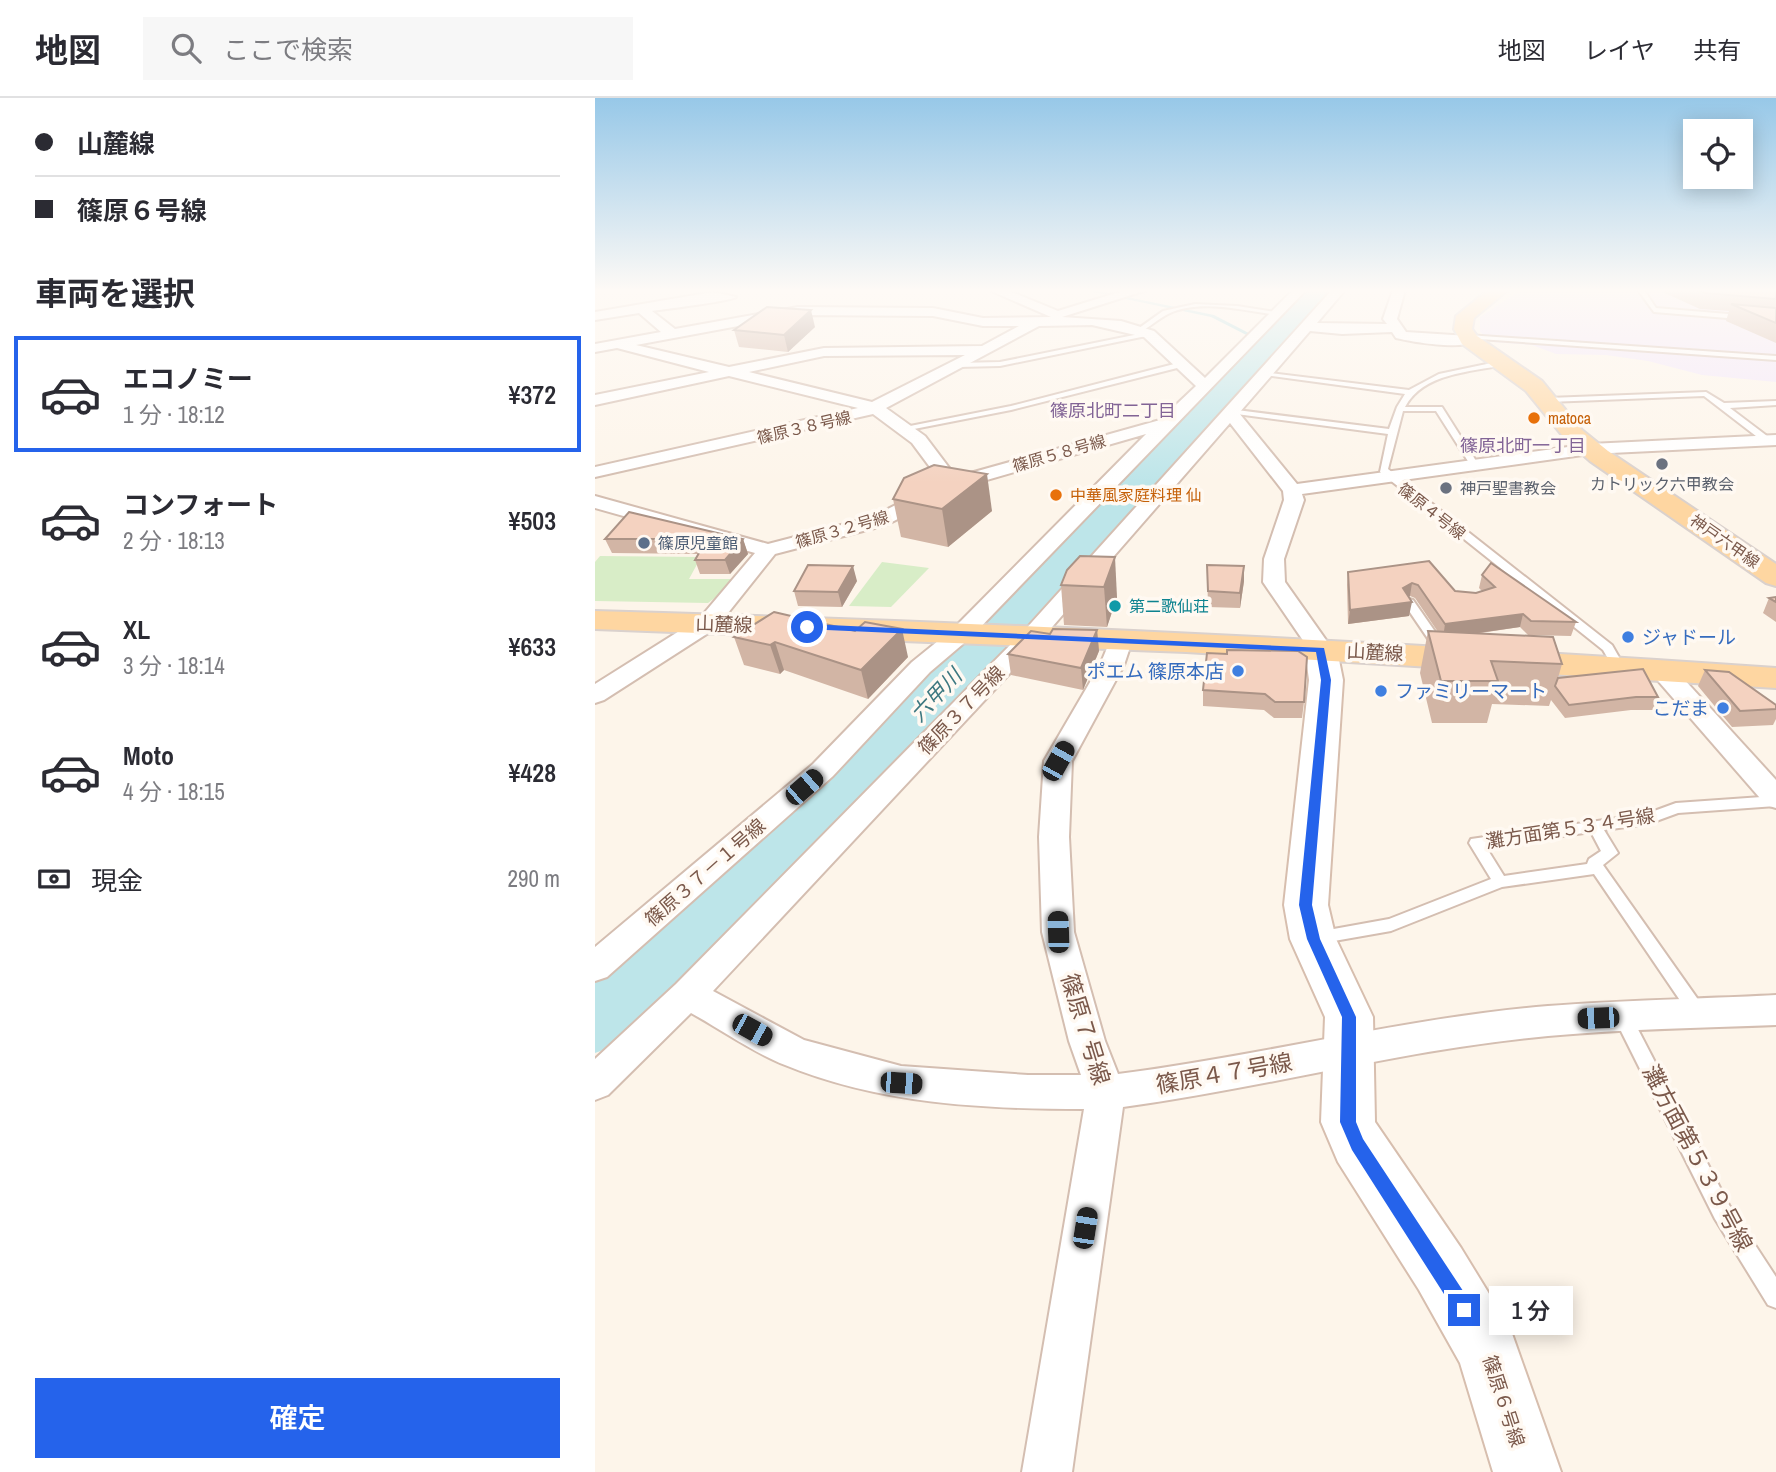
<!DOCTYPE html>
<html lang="ja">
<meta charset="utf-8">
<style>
body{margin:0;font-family:"Archivo Narrow","Noto Sans JP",sans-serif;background:#f7f7f7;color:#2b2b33;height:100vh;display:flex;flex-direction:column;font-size:26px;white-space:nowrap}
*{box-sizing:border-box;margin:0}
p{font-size:23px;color:#7c7c81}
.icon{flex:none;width:38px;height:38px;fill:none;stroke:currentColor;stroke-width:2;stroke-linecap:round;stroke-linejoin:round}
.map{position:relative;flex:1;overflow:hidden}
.details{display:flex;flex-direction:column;background:#fff;width:595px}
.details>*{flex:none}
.guide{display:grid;align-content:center;height:154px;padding:0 35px;background:#fff}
.tools{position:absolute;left:1088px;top:21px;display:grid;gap:14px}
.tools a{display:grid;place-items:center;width:70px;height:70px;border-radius:0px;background:#fff;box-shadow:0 4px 18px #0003;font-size:35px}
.end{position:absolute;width:32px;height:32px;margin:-16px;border:9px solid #2563eb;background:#fff;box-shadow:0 0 0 4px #fff}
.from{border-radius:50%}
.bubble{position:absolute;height:49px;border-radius:0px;background:#fff;box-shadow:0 4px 18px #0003;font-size:23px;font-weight:600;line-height:49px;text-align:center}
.car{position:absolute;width:21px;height:42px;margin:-21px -10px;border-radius:9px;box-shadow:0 0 5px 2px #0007;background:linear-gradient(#222 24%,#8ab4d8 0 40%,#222 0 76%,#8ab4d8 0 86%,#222 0)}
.guide b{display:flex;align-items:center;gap:24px;height:66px;font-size:26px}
.guide b+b{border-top:2px solid #e1e1e2}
.guide i{width:18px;height:18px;background:#2b2b33}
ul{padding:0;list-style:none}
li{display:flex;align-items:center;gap:21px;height:116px;margin:0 14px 10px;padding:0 21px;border:4px solid transparent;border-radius:0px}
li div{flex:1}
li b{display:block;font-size:26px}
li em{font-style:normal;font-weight:600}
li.selected{border-color:#2563eb}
li>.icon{width:63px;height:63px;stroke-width:1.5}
h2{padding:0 35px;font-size:32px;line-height:84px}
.pay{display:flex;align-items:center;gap:18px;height:77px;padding:0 35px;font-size:26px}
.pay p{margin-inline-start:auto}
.primary-button{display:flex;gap:14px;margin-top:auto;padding:14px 35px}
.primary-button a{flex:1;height:80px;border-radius:0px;background:#2563eb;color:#fff;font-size:28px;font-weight:600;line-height:80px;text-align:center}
header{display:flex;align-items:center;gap:42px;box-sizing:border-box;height:98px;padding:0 35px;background:#fff;border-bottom:2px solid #e1e1e2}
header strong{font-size:33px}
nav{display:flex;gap:38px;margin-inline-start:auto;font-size:24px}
.search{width:490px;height:63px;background:#f7f7f7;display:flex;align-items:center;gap:18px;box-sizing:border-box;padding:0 24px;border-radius:0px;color:#7c7c81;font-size:26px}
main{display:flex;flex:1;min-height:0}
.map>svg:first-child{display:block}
</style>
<header>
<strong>地図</strong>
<div class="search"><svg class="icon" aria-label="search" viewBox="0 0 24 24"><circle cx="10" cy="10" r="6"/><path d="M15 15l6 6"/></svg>ここで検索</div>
<nav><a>地図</a><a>レイヤ</a><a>共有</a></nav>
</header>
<main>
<section class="details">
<div class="guide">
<b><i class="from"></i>山麓線</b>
<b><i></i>篠原６号線</b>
</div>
<h2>車両を選択</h2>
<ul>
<li class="selected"><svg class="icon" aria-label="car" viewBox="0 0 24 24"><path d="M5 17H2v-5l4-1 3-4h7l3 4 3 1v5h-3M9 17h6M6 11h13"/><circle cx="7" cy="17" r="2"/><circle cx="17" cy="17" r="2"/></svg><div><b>エコノミー</b><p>1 分 · 18:12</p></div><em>¥372</em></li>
<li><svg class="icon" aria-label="car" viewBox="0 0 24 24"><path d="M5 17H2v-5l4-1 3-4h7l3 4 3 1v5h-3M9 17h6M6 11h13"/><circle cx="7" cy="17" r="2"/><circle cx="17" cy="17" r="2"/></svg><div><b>コンフォート</b><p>2 分 · 18:13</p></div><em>¥503</em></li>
<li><svg class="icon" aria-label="car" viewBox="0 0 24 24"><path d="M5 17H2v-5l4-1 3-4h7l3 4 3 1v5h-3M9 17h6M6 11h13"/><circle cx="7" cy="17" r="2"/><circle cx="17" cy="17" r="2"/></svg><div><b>XL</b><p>3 分 · 18:14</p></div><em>¥633</em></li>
<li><svg class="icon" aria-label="car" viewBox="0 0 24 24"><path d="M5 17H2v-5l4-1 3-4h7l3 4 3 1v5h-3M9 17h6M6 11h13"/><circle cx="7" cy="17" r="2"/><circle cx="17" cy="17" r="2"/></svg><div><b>Moto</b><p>4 分 · 18:15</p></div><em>¥428</em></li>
</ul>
<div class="pay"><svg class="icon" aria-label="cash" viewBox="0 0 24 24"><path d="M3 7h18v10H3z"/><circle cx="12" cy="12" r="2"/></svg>現金<p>290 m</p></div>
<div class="primary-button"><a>確定</a></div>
</section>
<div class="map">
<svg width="1181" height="1374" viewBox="0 0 1181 1374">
<rect width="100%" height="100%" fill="#fdf5ea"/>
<!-- education -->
<polygon fill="#f2e6fa" points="926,192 1181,192 1181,284 1107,277 1053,263 1011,257 961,256 937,247 897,244 885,234 885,219"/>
<!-- green -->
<g fill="#d8edc7">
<polygon points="5,458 106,459 94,481 139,481 137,487 113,505 0,503 0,464"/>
<polygon points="287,464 334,470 296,509 254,508"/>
</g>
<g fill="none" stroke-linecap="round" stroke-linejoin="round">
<!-- stream -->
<polygon fill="#a2d6db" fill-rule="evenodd" points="488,192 498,192 619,217 677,247 673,248 616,219"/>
<!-- river -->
<polygon fill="#bde5e9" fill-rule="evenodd" points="710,192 736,192 248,730 25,946 0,955 0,882 208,702"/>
<!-- lane casing -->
<g stroke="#d4beb1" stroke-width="4">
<g id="lane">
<polygon points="1043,192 1049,192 1061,210 1181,220 1181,224 1059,214"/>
<path d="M600,206L642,208L686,215L683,217C649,213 605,200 573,216C563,221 555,229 545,234L540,233L568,213Z"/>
<polygon points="554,234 556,237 405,268 363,269 359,267 363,265 405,264"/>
<polygon points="872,237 1181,258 1181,262 870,240"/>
<path d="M906,263H909V267C875,274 828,275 810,309H847L883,366L882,368H876L841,313H808L793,371L1017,547L1029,568L1027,571H1019L1008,552L785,374L793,336L634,315L630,313L634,311L794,331L802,309L810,296L663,276L667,274L814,292L844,276Z"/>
<polygon points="587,264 591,266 590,268 416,312 314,332 310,329 416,308"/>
<polygon points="1111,294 1129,305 1181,303 1181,307 1135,310 1176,341 1176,345 1170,345 1109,298 953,304 949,302 953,300"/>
<polygon points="814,501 818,502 850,548 848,551 844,552 838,548 808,504"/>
<path d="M1181,698V708L1083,715L1053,726L1009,732L1023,755L1008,767L1109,910L1112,915L1109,920L1103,922L1097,920L999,776L907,789L796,833L722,846L716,845L714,840L716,835L722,834L794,821L896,781L874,745L876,741L1051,716L1081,705ZM996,734L1006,753L994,761L992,766L909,778L891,749Z"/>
<polygon points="1028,912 1034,914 1134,1107 1181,1179 1181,1210 1173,1207 1120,1121 1019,919 1022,914"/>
</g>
</g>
<!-- street casing -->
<g stroke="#d4beb1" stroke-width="4">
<g id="street">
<path d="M394,192H412L463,213L531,192H552L467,219L526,223L559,233L610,280L698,192H711L375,540L335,574L238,678L12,879L0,883V849L218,666L317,564L359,530L551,336L364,390L291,427L180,456L121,530L9,602L0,605V586L105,520L160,455L0,410V398L173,446L277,419L346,384L317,345L278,316L0,379V369L263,310L134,278L0,307V297L114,274L22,250L0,254V246L66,234L44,215L0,222V214L118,194L141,199C137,203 70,211 57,213L80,231L203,209L338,210L388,220L456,219ZM203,217L338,218L388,228H424L387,248L229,250L134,269L41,247ZM497,227L549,239L601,288L565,322L361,379L330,338L291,310L444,228ZM370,257L277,304L154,274L229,258Z"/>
<path d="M737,192H750L722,225L792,226L788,221L798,192H810L802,221L811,234L874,238L881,242C868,253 818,244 801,240L797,234L747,236L715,233L644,315L702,386L995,346L1181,337V347L995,356L707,396L709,402L689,461L690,484L738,552L734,557H718L668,484L669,461L689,402L688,393L635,325L444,544L118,893L209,942L306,968L433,977H486L474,943L447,834L444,739L449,663L505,567L517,538H533L537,543L529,567L477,663L474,739L479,834L510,943L523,976C667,958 808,920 953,908C1028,902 1105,901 1181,897V927C1105,930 1028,931 953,938C809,951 670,990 528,1009L477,1374H427L489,1011C388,1011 285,1006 190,967C157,954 127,932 96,915L13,997L0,1002V961L81,886L428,534Z"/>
<polygon points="1067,565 1076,567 1181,682 1181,710 1171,707 1058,577 1055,572 1058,567"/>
</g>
</g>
<!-- secondary casing -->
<g stroke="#d7beae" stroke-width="4">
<polygon id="secondary" points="726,542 738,545 742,552 748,582 733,807 741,841 778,919 780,1024 866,1150 915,1230 966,1374 898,1374 865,1265 824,1192 743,1064 726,1024 730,919 695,841 689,807 714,582 710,552 714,545"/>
</g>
<!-- primary casing -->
<g stroke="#dad1cd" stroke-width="4">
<g id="primary">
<polygon points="893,192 913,192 879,220 877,231 882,238 947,283 987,332 1013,353 1181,466 1181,488 1171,485 995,363 971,342 931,293 867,246 859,231 861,218"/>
<path d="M0,513C394,524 788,543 1181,570V590L591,554L0,531Z"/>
</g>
</g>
<!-- lane -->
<use href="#lane" fill="#fff" fill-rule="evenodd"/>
<!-- street -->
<use href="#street" fill="#fff" fill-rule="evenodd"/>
<!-- secondary -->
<use href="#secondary" fill="#fff" fill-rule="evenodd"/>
<!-- primary -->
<use href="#primary" fill="#fed6a1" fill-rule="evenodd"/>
</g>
<!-- wall -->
<g fill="#d2b5a5">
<polygon points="1063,192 1181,192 1181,245 1131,223 1134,213 1105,211"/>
<polygon points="220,229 193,254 144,249 139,232"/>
<polygon points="298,401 397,413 353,449 306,439"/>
<polygon points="10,441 148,441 153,456 135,476 105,476 100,462 103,456 17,455"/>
<polygon points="485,458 522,499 512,529 469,527 466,487"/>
<polygon points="612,467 649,468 649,483 645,510 613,509"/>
<polygon points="753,474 860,493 881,495 887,493 884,490 887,477 981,524 976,538 933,537 925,529 879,536 967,566 963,580 1063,599 1058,612 1036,612 970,620 956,602 954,608 897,606 892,625 837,625 825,575 833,533 843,534 820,500 815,498 813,499 814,518 753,526 752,487"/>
<polygon points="262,483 247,509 203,508 199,493"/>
<polygon points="1181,499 1181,524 1168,515 1174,500"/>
<polygon points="502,532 504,553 488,592 416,577 413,556 455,536"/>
<polygon points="139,539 313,559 273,601 189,572 185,576 149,567"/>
<polygon points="612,555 709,604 707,620 679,620 669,612 608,608 608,592"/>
<polygon points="1110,572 1181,607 1181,621 1178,627 1137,629 1103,588"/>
</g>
<!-- shaded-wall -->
<g fill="#ab9386">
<polygon points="216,212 220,229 193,254 189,237"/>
<polygon points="392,376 397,413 353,449 347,411"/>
<polygon points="148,441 153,456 135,476 130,462"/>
<polygon points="520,459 522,499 512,529 509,489"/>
<polygon points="258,468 262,483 247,509 243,494"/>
<polygon points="649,468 649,483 645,510 645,495"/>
<polygon points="817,485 815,498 805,503 808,490"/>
<polygon points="817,504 814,518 753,526 755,512"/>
<polygon points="928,516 925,529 848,540 850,526"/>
<polygon points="307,531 313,559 273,601 266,572"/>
<polygon points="502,532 504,553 488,592 486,570"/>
<polygon points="180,544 189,572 185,576 175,547"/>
</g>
<!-- building -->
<g fill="#f4d2c0" stroke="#ab9386" stroke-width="2">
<polygon points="1104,192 1181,192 1181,201 1110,195"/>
<polygon points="1136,206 1181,210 1181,225"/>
<polygon points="172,209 216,212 189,237 139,232"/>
<polygon points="339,367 392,376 347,411 298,401 309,380"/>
<polygon points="34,414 148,441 130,462 100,462 112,441 10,441"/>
<polygon points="485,458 520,459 509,489 466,487 472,472"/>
<polygon points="834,463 860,493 881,495 900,489 887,477 896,465 981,524 936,523 928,516 850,526 823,487 817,485 808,490 817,504 755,512 753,474"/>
<polygon points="213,467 258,468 243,494 199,493"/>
<polygon points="612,467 649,468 645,495 613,493"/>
<polygon points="1181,499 1181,504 1174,500"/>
<polygon points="179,514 260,533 270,524 307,531 266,572 180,544 175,547 139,539"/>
<polygon points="458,531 502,532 486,570 413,556 436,533 455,536"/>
<polygon points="833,533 958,539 967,566 896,563 903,583 846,583"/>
<polygon points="632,552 703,553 712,559 709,604 680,604 670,596 608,592 612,555 632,556"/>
<polygon points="1048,571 1063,599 1041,599 974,607 960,588 963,580"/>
<polygon points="1110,572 1134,574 1181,607 1181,611 1145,613"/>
</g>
<!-- sky -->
<linearGradient id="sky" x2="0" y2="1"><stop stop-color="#97c8e8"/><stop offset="0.5" stop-color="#fefaf6"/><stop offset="1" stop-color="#fefaf6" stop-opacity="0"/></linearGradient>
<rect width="1181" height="385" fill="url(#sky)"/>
<!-- route -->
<polygon fill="#2563eb" points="212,526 729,550 736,582 717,807 725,841 761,919 761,1024 768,1041 876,1205 878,1212 876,1218 869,1221 863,1218 757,1052 745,1024 747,919 712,841 704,807 726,582 721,554 209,531"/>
<!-- markers -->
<g fill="#e8710a" stroke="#fff9f2" stroke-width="2.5">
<circle cx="939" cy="320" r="7"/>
<circle cx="461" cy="397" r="7"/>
</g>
<g fill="#6b7280" stroke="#fff9f2" stroke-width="2.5">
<circle cx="1067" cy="366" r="7"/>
<circle cx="851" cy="390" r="7"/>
</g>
<circle fill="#5c6f8a" stroke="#fff9f2" stroke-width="2.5" cx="49" cy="445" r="7"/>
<circle fill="#0f9aa8" stroke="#fff9f2" stroke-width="2.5" cx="520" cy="508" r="7"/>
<g fill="#3f7fe0" stroke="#fff9f2" stroke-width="2.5">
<circle cx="1033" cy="539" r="7"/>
<circle cx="643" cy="573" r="7"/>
<circle cx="786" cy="593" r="7"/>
<circle cx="1128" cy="610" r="7"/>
</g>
<g text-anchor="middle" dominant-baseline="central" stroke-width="7" stroke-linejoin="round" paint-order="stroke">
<!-- far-food labels -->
<g font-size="16" fill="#c56008" stroke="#fff9f2" text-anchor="start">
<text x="953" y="320">matoca</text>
<text x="475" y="397">中華風家庭料理 仙</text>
</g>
<!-- far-street labels -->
<g font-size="16" fill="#7b594b" stroke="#fff9f2">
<text transform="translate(209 329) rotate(-13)">篠原３８号線</text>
<text transform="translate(464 355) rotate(-16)">篠原５８号線</text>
<text transform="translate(837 413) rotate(38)">篠原４号線</text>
<text transform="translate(247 431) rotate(-16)">篠原３２号線</text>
<text transform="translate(1130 443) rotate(35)">神戸六甲線</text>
</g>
<!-- far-worship labels -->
<g font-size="16" fill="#5b616d" stroke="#fff9f2">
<text x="1067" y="386">カトリック六甲教会</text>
<text x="865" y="390" text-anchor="start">神戸聖書教会</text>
</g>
<!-- far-service labels -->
<g font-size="16" fill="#4e5e75" stroke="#fff9f2" text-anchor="start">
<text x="63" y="445">篠原児童館</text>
</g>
<!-- far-culture labels -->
<g font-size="16" fill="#0d838f" stroke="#fff9f2" text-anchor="start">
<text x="534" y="508">第二歌仙荘</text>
</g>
<!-- far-neighbourhood labels -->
<g font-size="18" fill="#826496" stroke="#fff9f2">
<text x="518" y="312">篠原北町二丁目</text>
<text x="928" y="347">篠原北町一丁目</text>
</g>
<!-- street labels -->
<g font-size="19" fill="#7b594b" stroke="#fff9f2">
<text transform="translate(129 526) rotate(2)">山麓線</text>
<text transform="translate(780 554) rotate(3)">山麓線</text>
<text transform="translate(366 612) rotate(-46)">篠原３７号線</text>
<text transform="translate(975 730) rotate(-9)">灘方面第５３４号線</text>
<text transform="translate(110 774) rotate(-41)">篠原３７－１号線</text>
<text transform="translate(909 1303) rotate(72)">篠原６号線</text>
</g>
<!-- shop labels -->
<g font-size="19" fill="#366cbe" stroke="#fff9f2" text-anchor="start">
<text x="1047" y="539">ジャドール</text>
<text x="629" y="573" text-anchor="end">ポエム 篠原本店</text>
<text x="800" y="593">ファミリーマート</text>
<text x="1114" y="610" text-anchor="end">こだま</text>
</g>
<!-- water labels -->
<g font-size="21" font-style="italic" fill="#3d7880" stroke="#fff9f2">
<text transform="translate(341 597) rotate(-47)">六甲川</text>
</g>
<!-- near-street labels -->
<g font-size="23" fill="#7b594b" stroke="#fff9f2">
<text transform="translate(491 931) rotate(73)">篠原７号線</text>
<text transform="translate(629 975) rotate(-10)">篠原４７号線</text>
<text transform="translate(1103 1060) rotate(62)">灘方面第５３９号線</text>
</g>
</g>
</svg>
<div class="tools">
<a><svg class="icon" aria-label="locate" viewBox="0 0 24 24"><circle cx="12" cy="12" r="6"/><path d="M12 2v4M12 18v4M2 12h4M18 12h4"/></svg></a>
</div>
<i class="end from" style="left:212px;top:529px"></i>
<i class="end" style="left:869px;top:1212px"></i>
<div class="bubble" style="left:894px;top:1188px;width:84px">1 分</div>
<i class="car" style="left:463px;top:663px;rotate:29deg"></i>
<i class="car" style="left:209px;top:689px;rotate:49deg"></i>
<i class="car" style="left:463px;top:834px;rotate:358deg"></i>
<i class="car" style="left:1003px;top:920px;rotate:268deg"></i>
<i class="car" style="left:157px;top:932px;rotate:119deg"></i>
<i class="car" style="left:306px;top:985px;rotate:94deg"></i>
<i class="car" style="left:490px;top:1130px;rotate:9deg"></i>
</div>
</main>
